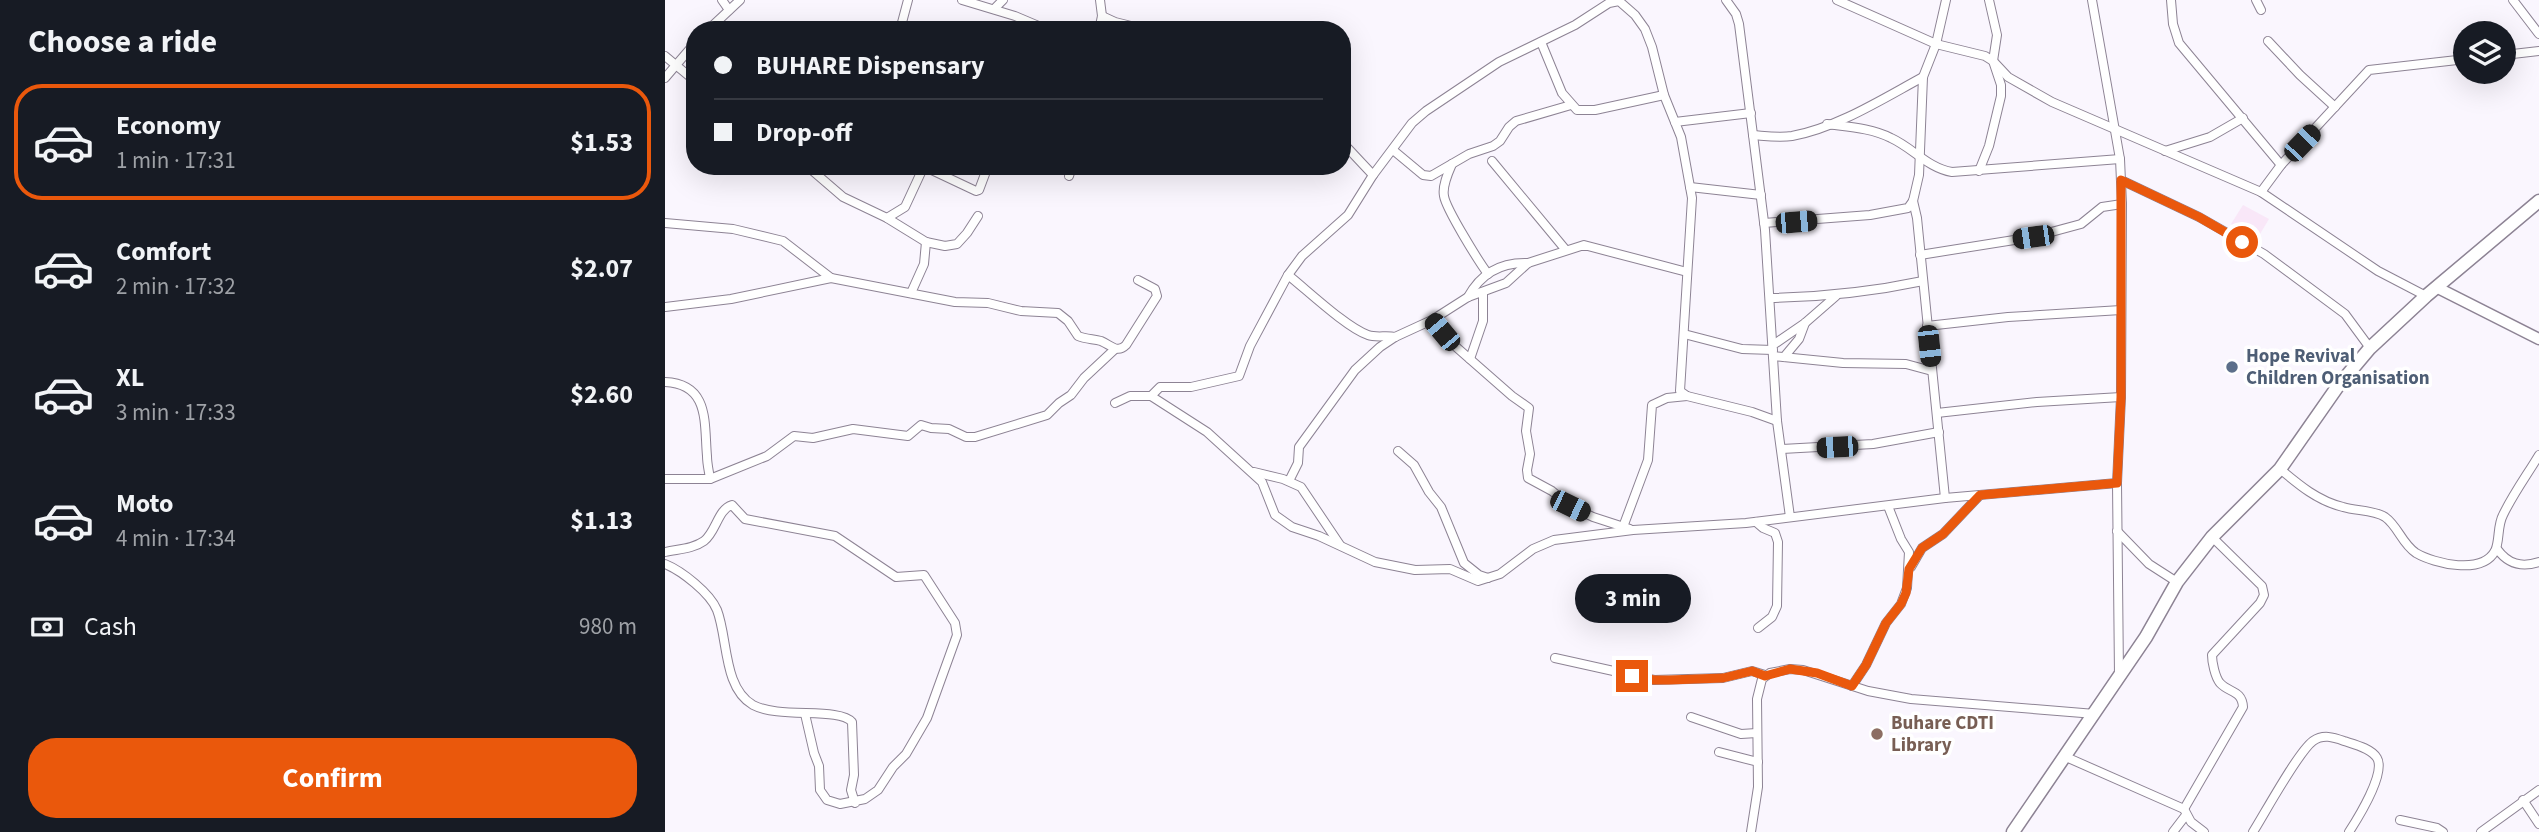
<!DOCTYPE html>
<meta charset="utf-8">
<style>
body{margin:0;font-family:"Source Sans 3",sans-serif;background:#20242c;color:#f1f3f6;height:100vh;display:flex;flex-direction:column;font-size:26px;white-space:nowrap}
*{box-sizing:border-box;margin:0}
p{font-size:23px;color:#9ea1a6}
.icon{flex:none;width:38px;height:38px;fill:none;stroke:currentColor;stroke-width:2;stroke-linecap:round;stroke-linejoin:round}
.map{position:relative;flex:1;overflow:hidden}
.details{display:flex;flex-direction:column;background:#171b24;width:665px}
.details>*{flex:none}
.hud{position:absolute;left:21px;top:21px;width:665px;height:154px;border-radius:28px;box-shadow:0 7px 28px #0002;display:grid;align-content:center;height:154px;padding:0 28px;background:#171b24}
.tools{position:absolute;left:1788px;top:21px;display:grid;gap:14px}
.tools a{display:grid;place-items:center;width:63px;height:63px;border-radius:50%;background:#171b24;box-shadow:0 7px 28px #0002;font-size:35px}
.end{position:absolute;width:32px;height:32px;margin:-16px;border:9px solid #ea580c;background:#fff;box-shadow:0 0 0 4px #fff}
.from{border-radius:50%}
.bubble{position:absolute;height:49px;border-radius:24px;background:#171b24;box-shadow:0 7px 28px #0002;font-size:23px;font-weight:700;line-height:49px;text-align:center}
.car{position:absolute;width:21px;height:42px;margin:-21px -10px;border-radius:9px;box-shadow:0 0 5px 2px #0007;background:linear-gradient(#222 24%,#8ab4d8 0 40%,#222 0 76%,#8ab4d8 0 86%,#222 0)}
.hud b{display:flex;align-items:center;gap:24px;height:66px;font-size:26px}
.hud b+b{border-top:2px solid #363941}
.hud i{width:18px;height:18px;background:#f1f3f6}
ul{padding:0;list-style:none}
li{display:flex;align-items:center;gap:21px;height:116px;margin:0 14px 10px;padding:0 14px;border:4px solid transparent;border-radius:28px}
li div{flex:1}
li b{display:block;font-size:26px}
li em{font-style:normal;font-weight:700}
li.on{border-color:#ea580c}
li>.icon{width:63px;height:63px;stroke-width:1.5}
h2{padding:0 28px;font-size:32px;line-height:84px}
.pay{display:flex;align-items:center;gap:18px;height:77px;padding:0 28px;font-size:26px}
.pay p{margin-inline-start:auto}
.cta{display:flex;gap:14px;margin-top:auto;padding:14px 28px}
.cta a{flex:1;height:80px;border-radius:28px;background:#ea580c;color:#fff;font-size:28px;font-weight:700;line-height:80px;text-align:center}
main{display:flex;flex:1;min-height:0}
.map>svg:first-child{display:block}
</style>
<main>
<section class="details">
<h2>Choose a ride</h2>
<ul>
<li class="on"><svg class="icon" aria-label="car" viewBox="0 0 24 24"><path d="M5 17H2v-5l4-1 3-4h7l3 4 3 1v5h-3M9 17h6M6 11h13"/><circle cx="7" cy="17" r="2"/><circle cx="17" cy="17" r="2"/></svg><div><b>Economy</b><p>1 min · 17:31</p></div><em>$1.53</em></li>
<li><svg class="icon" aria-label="car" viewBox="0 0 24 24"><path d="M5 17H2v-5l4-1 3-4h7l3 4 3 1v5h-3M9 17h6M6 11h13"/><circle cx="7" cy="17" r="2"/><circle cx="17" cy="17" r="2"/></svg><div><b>Comfort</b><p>2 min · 17:32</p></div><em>$2.07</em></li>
<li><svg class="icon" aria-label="car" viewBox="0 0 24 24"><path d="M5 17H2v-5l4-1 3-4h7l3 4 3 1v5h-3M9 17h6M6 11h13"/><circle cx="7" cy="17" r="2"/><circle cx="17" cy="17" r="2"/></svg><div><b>XL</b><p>3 min · 17:33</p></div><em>$2.60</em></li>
<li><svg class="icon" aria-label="car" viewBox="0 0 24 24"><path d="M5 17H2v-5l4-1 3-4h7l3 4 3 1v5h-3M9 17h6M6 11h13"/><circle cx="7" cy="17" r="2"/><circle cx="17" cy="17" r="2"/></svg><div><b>Moto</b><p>4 min · 17:34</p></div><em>$1.13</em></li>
</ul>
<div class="pay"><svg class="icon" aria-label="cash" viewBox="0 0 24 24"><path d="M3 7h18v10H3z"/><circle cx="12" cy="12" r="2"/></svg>Cash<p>980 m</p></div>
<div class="cta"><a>Confirm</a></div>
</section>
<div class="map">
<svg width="1874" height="832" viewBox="0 0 1874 832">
<rect width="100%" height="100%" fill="#faf6fe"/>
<!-- medical -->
<polygon fill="#f9e7f8" points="1578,205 1604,219 1592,239 1566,224"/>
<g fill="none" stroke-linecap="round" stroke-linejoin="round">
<!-- minor casing -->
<g stroke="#8d8394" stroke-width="10">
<g id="minor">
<polyline points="57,0 64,10"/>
<polyline points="297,0 350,16 383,30"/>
<polyline points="1061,0 1071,14 1074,24 1100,230 1112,421 1125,517"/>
<polyline points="1172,0 1271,44 1320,56 1328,61 1343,77 1387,102 1596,192 1713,271 1761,296"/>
<polyline points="1427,0 1455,159 1457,204 1456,397 1452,483 1454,675"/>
<polyline points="1506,0 1508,24 1514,43 1616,165"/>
<polyline points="1591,0 1596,10"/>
<polyline points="1848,0 1874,34"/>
<polyline points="329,9 338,0"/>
<polyline points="437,16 450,22 482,30"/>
<polyline points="43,30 75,0"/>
<polyline points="235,30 243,0"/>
<polyline points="434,30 437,16 435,0"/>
<polyline points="1603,41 1635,75 1670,107"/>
<polyline points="876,42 897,93 912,110 930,110 999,95"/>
<polyline points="1839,55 1874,51"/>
<polyline points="0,56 30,81"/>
<polyline points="0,78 30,43"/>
<polyline points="1010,122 1086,113"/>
<path d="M1162,124C1184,127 1206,128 1226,138C1248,148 1263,168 1287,172L1455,159"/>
<path d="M1088,135C1101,136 1114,138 1127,136C1172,128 1219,98 1258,77"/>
<polyline points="677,142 708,175"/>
<polyline points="728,150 758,175 766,176 804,154 828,146 835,141 844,127 851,121 906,105"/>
<polyline points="1500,151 1545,137 1578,118"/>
<polyline points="827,161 900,249"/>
<path d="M787,164C783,173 777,186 779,196C781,209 814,262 823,274"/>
<polyline points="142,166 178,197 222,218 261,242 280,246 292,244 302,233 313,216"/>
<polyline points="258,166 311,191 314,190 323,166"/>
<polyline points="1314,171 1324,146 1336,96 1336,85 1328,61 1332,35 1324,0"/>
<polyline points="404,176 407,166"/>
<polyline points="1456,180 1534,217 1599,254 1680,314 1705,348"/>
<polyline points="1025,187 1096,195"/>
<polyline points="1596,192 1616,165 1704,70 1801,59"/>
<polyline points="1248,201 1252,218 1280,498"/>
<polyline points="222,218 240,207 259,166"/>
<path d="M0,223L68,229L118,241L166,278L290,302L323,303L356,311L393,313L403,321L413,336C420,339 428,339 436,341C446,345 452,354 461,345L492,296L490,289L473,280"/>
<polyline points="1099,223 1205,215 1243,208 1248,201 1254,175 1258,77 1271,44 1281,0"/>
<polyline points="1255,255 1368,237 1416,224 1437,207 1457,204"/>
<path d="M623,275C642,290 682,328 703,335C711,338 722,335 730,337"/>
<polyline points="246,293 259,264 261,242"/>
<path d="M803,297C816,273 836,262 863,263"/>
<path d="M1105,298C1157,297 1206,292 1258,281"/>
<polyline points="0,307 66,299 166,278"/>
<polyline points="767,320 790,346 847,396 864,408 861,431 865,454 862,470 863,478 887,491 905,506 928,517 965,529"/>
<polyline points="1262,326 1343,317 1456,310"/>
<polyline points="1019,334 1077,349 1108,350"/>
<polyline points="1108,345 1140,323 1171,296"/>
<polyline points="1108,356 1178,363 1241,364 1267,371"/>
<polyline points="1119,357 1134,339 1140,323"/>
<polyline points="805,359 818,321 818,292"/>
<path d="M0,382C45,384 39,423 42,456C42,464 44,471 45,479"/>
<polyline points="486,396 495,387 526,387 574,376 585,346 623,275 637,256 683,215 708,175 747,123 761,111 834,62 910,25 944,3 954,1 970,15 980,29 987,47 999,95 1016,137 1027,198 1015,391 1022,396 1087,412 1112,421"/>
<polyline points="450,403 465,396 486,396 542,432 597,482 610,515 627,527 654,536 710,562 750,570 785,569 813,581 835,574 868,549 889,540 968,530 1081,523 1280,498 1452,483"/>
<polyline points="1272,413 1372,402 1456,397"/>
<polyline points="1117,449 1208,444 1274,432"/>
<polyline points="733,451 749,465 764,492 776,507 799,563 814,575 823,578"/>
<path d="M1615,469C1634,485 1653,501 1678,507C1691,511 1709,510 1720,517C1733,526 1737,544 1751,553C1770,564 1817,575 1830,551C1835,541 1832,526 1838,515C1848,494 1862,475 1874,455"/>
<polyline points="589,472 618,479 636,487 675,545"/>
<polyline points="0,479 45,479 102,456 129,436 148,438 188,429 243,436 256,425 266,428 284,429 301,437 310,437 382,415 394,403 406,395 419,378 450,349"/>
<polyline points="624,481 633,463 634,447 690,370 715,347 730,337 767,320 803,297 841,283 863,263 919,245 1022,272"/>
<polyline points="1091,522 1098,528 1110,533 1113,542 1112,606 1107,617 1093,628"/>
<polyline points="958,527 983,460 987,405 1002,398 1022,396"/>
<polyline points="1452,531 1484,564 1512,582"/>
<path d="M1832,549C1843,564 1856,568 1874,562"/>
<path d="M0,552C13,549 28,549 39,541C51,532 53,509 67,505L80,519L170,536L231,577L259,575L290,623L292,635L262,718L241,754L228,767L213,790L200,799L175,804L162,800L155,790L154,766L149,753L140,714"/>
<path d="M0,564C17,571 45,593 52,610C63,638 58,688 88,705C114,719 174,707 187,722L189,775L186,790L190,803"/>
<polyline points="1246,567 1257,548 1278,534 1315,495"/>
<polyline points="890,658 989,680 1058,678 1087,671 1100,675"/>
<polyline points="1187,686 1201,665 1221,623 1236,604 1242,588 1244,552 1236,539 1223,506"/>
<polyline points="1026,717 1076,734 1092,733"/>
<polyline points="1054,752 1093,762"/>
<polyline points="1401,757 1519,809 1526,822 1539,832"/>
<polyline points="1858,800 1874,824"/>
<path d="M1519,809L1578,707C1577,690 1564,693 1555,683C1550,677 1547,662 1547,655L1595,603L1599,595L1597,586L1547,537"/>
<polyline points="1735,820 1772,828 1778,832"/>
<polyline points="1086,832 1093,787 1092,699 1097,679 1105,673 1125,669 1138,670 1203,691 1246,699 1430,714"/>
<polyline points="1508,832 1521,815"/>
<path d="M1588,832C1600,813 1633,752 1648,741C1658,734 1668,737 1679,741C1688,744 1706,748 1712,758C1721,773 1693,818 1684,832"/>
<polyline points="1816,832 1874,790"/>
</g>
</g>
<!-- tertiary casing -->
<g stroke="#8d8394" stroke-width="13">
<polyline id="tertiary" points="1771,287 1874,339"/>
</g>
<!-- secondary casing -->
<g stroke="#8d8394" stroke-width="15">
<polyline id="secondary" points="1348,832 1481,637 1512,582 1547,537 1615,469 1673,386 1705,348 1761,296 1874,201"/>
</g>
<!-- minor -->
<use href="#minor" stroke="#fff" stroke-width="8"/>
<!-- tertiary -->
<use href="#tertiary" stroke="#fff" stroke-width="10"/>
<!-- secondary -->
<use href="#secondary" stroke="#fff" stroke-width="12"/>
</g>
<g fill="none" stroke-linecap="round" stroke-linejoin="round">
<!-- route -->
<polyline stroke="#ea580c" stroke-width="9" points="967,676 989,680 1004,680 1058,678 1087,671 1100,676 1125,669 1152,673 1187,686 1201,665 1221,623 1236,604 1241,593 1244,569 1257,548 1278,534 1315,495 1452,483 1456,397 1456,180 1534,217 1577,242"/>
</g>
<!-- markers -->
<circle fill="#5c6f8a" stroke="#fff" stroke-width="2.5" cx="1567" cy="367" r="7"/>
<circle fill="#8d6e63" stroke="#fff" stroke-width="2.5" cx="1212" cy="734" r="7"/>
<g text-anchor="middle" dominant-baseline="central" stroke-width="7" stroke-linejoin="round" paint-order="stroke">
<!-- service labels -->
<g font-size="19" font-weight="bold" fill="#4e5e75" stroke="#fff" text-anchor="start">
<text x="1581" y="356">Hope Revival<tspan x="1581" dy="22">Children Organisation</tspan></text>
</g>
<!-- education labels -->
<g font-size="19" font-weight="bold" fill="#785e54" stroke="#fff" text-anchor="start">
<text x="1226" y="723">Buhare CDTI<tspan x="1226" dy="22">Library</tspan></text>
</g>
</g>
</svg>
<div class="tools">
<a><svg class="icon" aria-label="layers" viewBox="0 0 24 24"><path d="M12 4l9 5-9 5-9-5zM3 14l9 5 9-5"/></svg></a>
</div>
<i class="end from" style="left:1577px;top:242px"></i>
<i class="end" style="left:967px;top:676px"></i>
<div class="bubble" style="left:910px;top:574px;width:116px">3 min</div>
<i class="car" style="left:1637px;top:143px;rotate:44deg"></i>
<i class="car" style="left:1131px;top:222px;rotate:85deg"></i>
<i class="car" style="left:1368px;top:237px;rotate:262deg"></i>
<i class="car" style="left:777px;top:332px;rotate:320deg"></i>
<i class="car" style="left:1264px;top:346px;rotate:174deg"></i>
<i class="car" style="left:1172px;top:447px;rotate:267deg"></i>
<i class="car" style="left:905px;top:506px;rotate:116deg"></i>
<div class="hud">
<b><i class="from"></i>BUHARE Dispensary</b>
<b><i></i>Drop-off</b>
</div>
</div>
</main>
